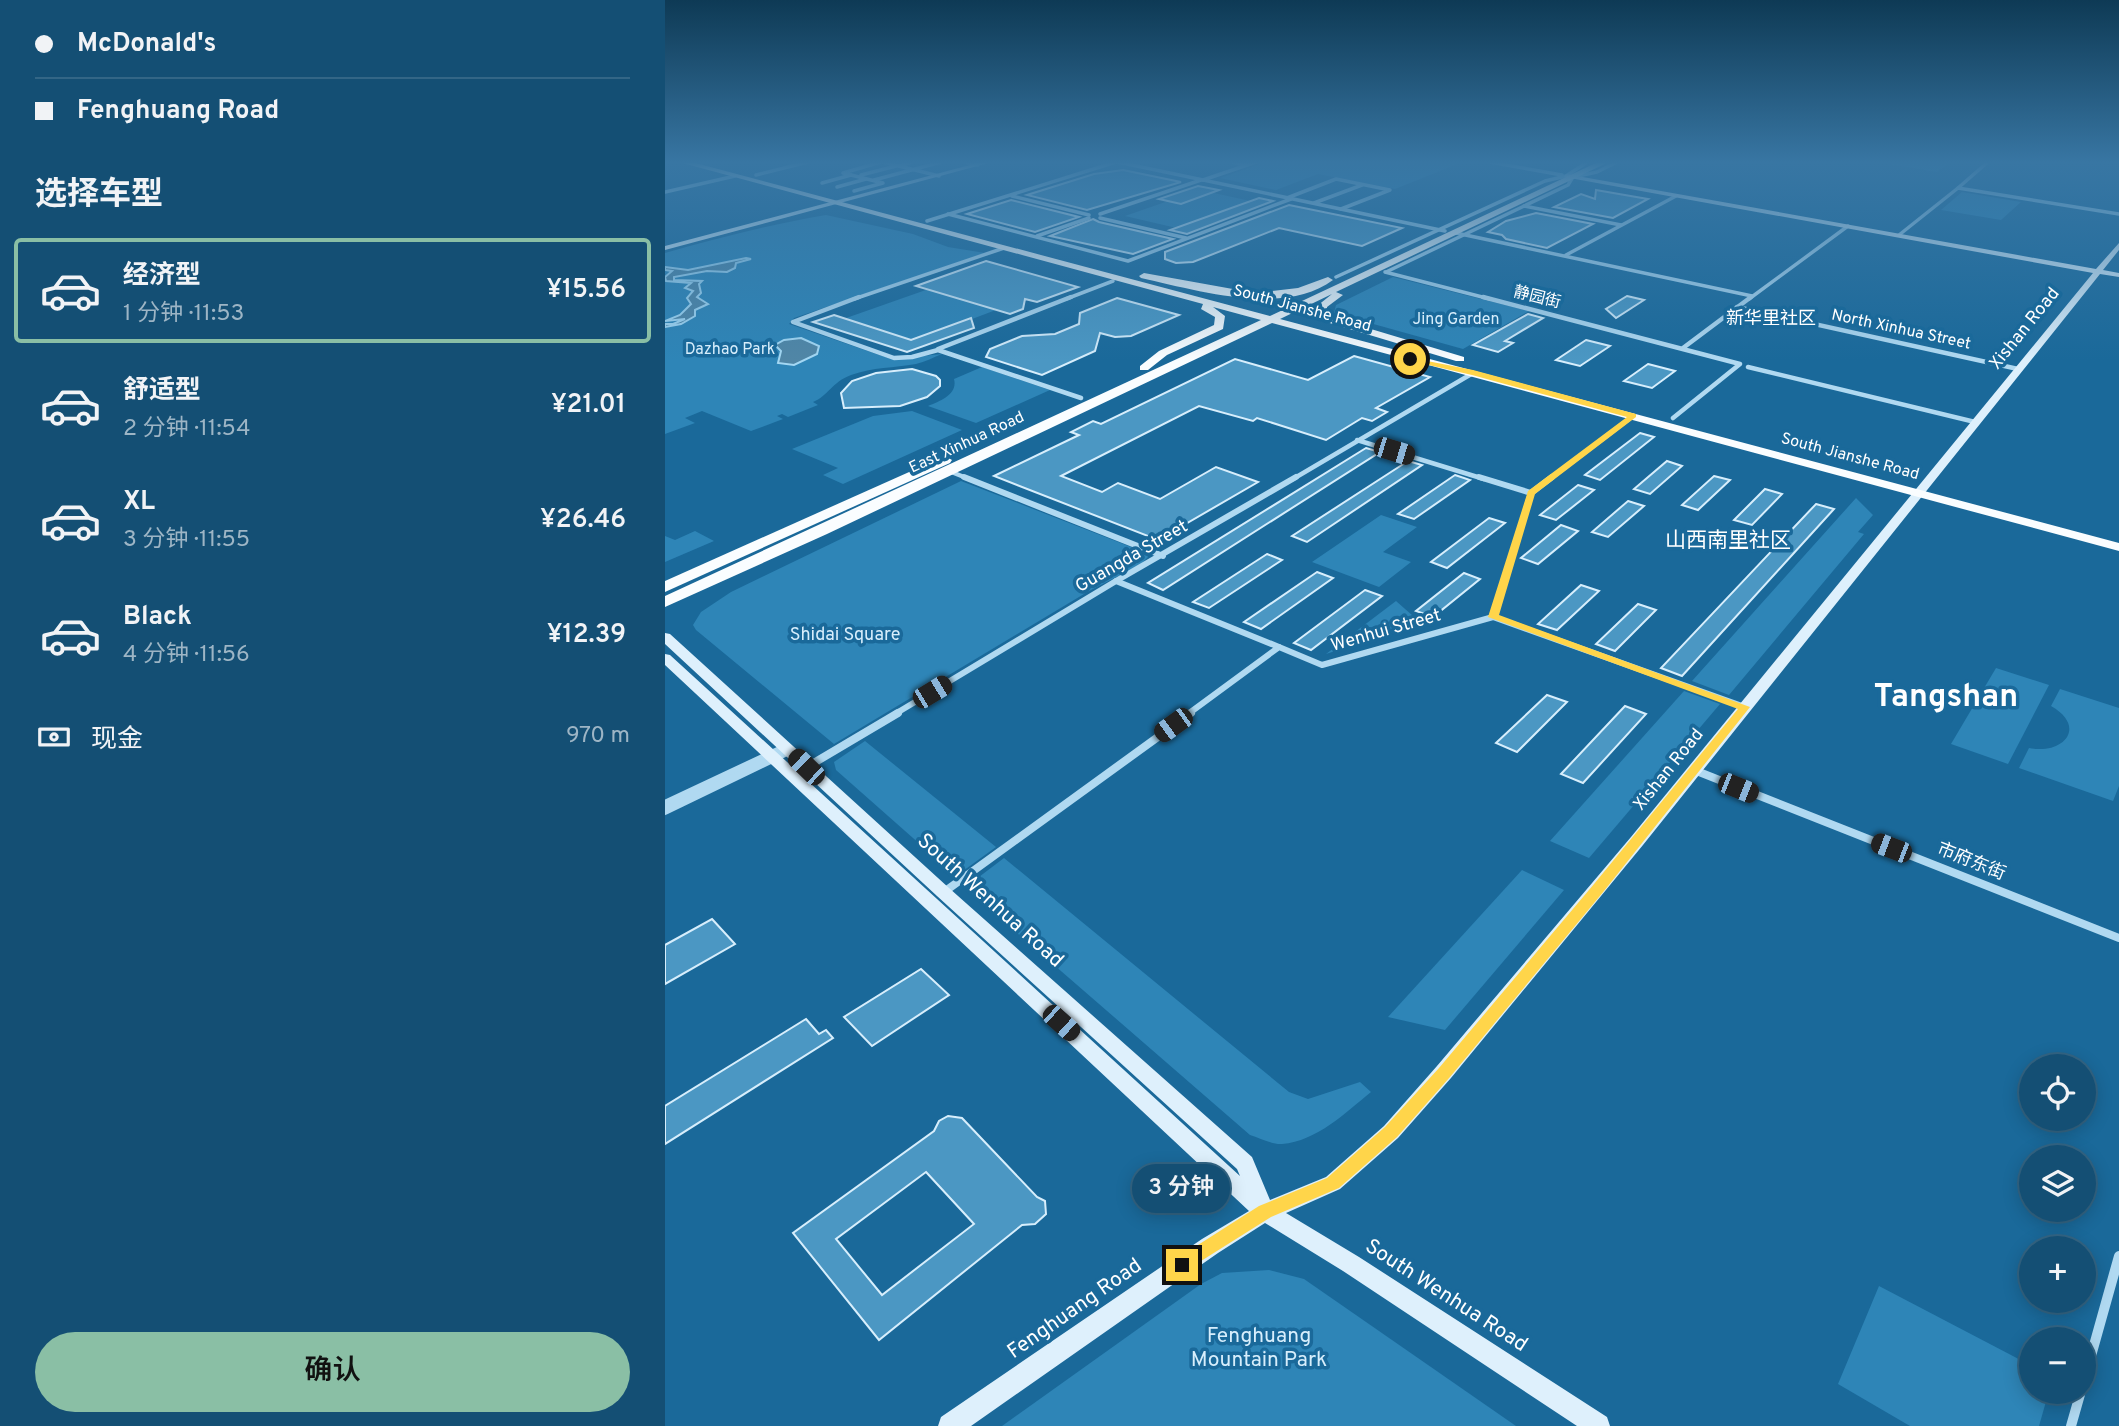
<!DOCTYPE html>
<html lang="zh">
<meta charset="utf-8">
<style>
body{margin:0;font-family:Overpass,"Noto Sans SC",sans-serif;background:#21597c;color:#f1f3f6;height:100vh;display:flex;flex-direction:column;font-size:26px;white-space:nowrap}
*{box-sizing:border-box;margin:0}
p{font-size:23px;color:#9db5c5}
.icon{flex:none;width:38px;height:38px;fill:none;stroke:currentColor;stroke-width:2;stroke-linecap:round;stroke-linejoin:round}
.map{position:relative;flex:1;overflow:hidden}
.sheet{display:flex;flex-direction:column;background:#144f74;width:665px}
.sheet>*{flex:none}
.banner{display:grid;align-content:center;height:154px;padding:0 35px;background:#144f74}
.buttons{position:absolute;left:1354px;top:1054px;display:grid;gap:14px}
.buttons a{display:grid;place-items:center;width:77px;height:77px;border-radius:50%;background:#144f74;box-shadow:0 4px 18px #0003,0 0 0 2px #336686;font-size:35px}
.end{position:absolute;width:32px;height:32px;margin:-16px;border:9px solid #ffd54a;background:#111;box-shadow:0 0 0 4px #111}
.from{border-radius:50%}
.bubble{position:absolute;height:49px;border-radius:24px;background:#144f74;box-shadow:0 4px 18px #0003,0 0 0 2px #336686;font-size:23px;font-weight:600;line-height:49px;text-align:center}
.car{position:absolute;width:21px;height:42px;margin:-21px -10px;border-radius:9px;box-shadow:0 0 5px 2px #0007;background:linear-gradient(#222 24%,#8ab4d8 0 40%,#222 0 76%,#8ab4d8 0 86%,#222 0)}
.banner b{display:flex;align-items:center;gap:24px;height:66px;font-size:26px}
.banner b+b{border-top:2px solid #336686}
.banner i{width:18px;height:18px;background:#f1f3f6}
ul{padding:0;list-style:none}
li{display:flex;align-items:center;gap:21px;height:105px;margin:0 14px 10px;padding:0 21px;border:4px solid transparent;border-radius:7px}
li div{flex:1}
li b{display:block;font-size:26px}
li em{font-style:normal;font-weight:600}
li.on{border-color:#8abfa5}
li>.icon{width:63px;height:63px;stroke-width:1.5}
h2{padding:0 35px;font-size:32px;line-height:84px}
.pay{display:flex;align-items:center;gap:18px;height:77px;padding:0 35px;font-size:26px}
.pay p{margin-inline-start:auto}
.primary-button{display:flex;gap:14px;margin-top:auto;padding:14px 35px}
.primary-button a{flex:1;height:80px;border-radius:42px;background:#8abfa5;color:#111;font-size:28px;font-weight:600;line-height:80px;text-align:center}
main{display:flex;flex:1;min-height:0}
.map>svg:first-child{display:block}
</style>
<main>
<section class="sheet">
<div class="banner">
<b><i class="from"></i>McDonald's</b>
<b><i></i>Fenghuang Road</b>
</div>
<h2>选择车型</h2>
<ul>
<li class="on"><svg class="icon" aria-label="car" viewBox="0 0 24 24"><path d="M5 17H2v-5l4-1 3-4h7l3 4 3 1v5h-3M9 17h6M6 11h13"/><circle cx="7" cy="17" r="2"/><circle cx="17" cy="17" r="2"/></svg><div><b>经济型</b><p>1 分钟 · 11:53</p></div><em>¥15.56</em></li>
<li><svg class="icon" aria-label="car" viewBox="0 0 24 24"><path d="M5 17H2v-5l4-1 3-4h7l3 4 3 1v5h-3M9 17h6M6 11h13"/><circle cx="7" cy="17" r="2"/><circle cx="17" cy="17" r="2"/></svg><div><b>舒适型</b><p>2 分钟 · 11:54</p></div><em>¥21.01</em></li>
<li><svg class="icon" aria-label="car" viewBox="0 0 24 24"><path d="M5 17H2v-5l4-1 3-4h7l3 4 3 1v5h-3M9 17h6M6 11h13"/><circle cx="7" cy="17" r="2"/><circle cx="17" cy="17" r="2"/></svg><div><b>XL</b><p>3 分钟 · 11:55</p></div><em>¥26.46</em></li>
<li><svg class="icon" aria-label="car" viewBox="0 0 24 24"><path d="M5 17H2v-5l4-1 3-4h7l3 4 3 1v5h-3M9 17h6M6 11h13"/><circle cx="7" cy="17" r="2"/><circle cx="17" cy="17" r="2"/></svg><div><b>Black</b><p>4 分钟 · 11:56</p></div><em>¥12.39</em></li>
</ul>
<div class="pay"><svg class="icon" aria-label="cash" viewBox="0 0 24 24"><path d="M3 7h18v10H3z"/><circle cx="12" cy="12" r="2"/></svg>现金<p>970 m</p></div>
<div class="primary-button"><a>确认</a></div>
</section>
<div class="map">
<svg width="1454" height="1426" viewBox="0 0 1454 1426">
<rect width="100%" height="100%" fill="#1a699a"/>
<!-- green -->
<g fill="#2e85b7">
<polygon points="604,161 784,161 795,163 730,189 653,174 611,190 555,178"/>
<polygon points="1206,161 1287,161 1272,172"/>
<polygon points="535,190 590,202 516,229 460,216"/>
<polygon points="1297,192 1356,202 1336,220 1276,210"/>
<path d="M161,215L248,234L283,247L320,253L129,318L124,324L226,359L277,354C269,357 260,362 251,364C229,368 208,367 186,375C167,382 163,396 148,402L153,405L123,417L117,414L112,416L118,419L86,431L37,411L20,418L30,423L0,434V253C53,238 107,224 161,215Z"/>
<polygon points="728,277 864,311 798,349 669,313 671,305"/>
<polygon points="275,285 344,305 236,346 167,323"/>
<path d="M317,367L385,390L311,423L263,406C276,401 293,394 289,379Z"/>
<polygon points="247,411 297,430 178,484 158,475 173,468 127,449 208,416"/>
<polygon points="296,481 479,552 483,557 475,565 424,591 169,744 31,630 28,625 36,612 66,592"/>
<polygon points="1191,498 1208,515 1193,532 1199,534 1064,695 1027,681"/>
<polygon points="716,515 752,527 718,552 746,562 714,587 647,562"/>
<polygon points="30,531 49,541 0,562 0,536 10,540"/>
<polygon points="731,601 756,623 661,654"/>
<polygon points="1331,668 1384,685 1343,764 1286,744"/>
<path d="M1395,689L1454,708V786L1448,801L1354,768L1364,748C1398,755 1423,727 1386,706Z"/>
<polygon points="1019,691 1055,704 924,858 885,841"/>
<polygon points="200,741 331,847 291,876 171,770 169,762"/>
<path d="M339,858L624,1092L643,1099L695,1082L706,1092C680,1113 652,1141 617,1144C608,1145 595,1138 585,1135L305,892L306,883Z"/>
<polygon points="857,870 899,890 780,1030 723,1017"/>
<polygon points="604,1270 639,1279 851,1426 337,1426 536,1284 557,1273"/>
<polygon points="1214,1286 1367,1366 1367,1391 1384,1391 1374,1426 1245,1426 1173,1384"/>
</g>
<!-- water -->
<g fill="#5086a6" stroke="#a3d7f3" stroke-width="2">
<polygon points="81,258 86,259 71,263 70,268 62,272 42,271 9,277 9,280 37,281 34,284 36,293 32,297 43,304 30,310 30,316 16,324 0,327 0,324 8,324 20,319 0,321 15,315 26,304 22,298 28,291 20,288 26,283 1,281 0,277 7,271 0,270 0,267 23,270"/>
<polygon points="136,338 154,346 152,354 129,365 113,363 116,351 110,345 119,340"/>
</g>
<!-- building -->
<g fill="#4b97c3" stroke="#d7eefc" stroke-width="2" fill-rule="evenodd">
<polygon points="458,170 516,182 422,210 362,195 429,174"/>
<polygon points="533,186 554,190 516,204 494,199"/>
<polygon points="931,190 983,199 948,218 889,207 916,194 930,199"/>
<polygon points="594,198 608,201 522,234 505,230"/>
<polygon points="346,200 414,217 370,232 302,214"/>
<polygon points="624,205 737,228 697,246 614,228 528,262 511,263 500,259 500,252"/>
<polygon points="871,213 928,224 882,248 841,239 837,235 823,232 841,221"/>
<polygon points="428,219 434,222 508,239 468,254 385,236"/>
<polygon points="321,261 413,287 372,302 360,299 358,309 345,314 251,286"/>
<polygon points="962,296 979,300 951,318 941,309"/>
<polygon points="452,298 514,315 466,336 450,337 435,333 430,351 377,375 321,357 325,349 357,336 390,334 414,324 415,313"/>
<polygon points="863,314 878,318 840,341 848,343 833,352 808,345"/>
<polygon points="169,315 246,340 306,318 309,328 242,352 148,322"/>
<polygon points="921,340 945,346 915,366 891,360"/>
<polygon points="689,356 765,377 711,408 722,412 707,421 697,418 661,440 592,418 588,421 534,406 396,476 437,492 453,483 495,499 551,467 593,482 493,540 329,476 414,435 406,432 428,421 436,424 570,359 643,380"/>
<polygon points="983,364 1010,371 987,388 959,381"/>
<polygon points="247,369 271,376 275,380 275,386 262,397 235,406 179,408 176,393 187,381 211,373"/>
<polygon points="975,433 989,437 935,480 920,475"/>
<polygon points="701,448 715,452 498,590 483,583"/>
<polygon points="743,461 757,465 642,542 627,536"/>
<polygon points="1002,461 1017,466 985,494 969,489"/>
<polygon points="790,475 805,480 749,519 733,514"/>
<polygon points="1049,476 1065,480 1033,510 1017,505"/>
<polygon points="913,485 929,490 891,520 875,515"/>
<polygon points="1100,489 1117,494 1087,525 1069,520"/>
<polygon points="963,501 979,506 943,537 927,532"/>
<polygon points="1151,504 1169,509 1017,676 996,668"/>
<polygon points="824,518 840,523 782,568 766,562"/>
<polygon points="896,525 913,531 873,564 856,558"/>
<polygon points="602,554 617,560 544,608 528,602"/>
<polygon points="652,572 668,578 596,629 579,622"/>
<polygon points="799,573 815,579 768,617 751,611"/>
<polygon points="916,585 934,591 892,630 873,624"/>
<polygon points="700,590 717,596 646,650 629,643"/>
<polygon points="973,604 991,610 950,651 931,644"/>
<polygon points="882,695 902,702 852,752 831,743"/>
<polygon points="960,706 981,714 918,783 896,774"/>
<polygon points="47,919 70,944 0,984 0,945"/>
<polygon points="256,969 284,995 207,1046 179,1017"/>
<polygon points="141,1019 154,1034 161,1030 168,1038 0,1144 0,1106"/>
<path d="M283,1116L297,1118L372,1197L380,1201L381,1214L370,1224L357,1225L214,1340L128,1233L269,1131L274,1121ZM261,1172L309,1224L217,1295L171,1239Z"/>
</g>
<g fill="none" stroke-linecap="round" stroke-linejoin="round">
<!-- street-far4 -->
<g stroke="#b0d9f1" stroke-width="3.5">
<polyline points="214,161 274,176"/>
<polyline points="295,161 313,165"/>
<polyline points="448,161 780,231"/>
<polyline points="561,161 581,165"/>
<polyline points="819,161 897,175"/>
<polyline points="234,166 250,161"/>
<polyline points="91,175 147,161"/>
<polyline points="196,175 231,166"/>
<polyline points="209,180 280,161"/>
<polyline points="538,180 594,161"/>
<polyline points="157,183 186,175"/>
<polyline points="172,187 201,179"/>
<polyline points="1293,188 1324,161"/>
<polyline points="189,191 218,183 178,173 216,162"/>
<polyline points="0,192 70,176"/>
<polyline points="347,196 424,215"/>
<polyline points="622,198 671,179 725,190 676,209"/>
<polyline points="649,203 697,185"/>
<polyline points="859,206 956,225"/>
<polyline points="283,214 463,261 626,199"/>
<polyline points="435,214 536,180"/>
<polyline points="435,218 521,238"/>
<polyline points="262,221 451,162"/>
<polyline points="791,233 1087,296"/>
<polyline points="1234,235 1293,188 1454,214"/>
<polyline points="372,236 424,218"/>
<polyline points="901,255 1011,196"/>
<polyline points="720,272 825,299"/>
<polyline points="721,272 903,185 908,177 932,172 954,161"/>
<polyline points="671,277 880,181 901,176 924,161"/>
<polyline points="189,299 339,248"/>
<polyline points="401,299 448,281"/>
<polyline points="1084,299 1183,226"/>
</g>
<!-- street-far3 -->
<g stroke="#b0d9f1" stroke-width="4.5">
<polyline points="194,297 128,322 229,358 247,357 273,350 416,398"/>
<polyline points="818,297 1075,364 1008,418"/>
<polyline points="1072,307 1353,369"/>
<polyline points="1018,348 1086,297"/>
<polyline points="273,349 406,297"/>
<polyline points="1083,367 1310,422"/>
<polyline points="692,440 819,479"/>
<polyline points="284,471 304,479"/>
<polyline points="628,479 808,373"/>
<polyline points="885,479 968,416"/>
</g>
<!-- street-far2 -->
<g stroke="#b0d9f1" stroke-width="6">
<polyline points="299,477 498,556"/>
<polyline points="814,477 866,493"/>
<polyline points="451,581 614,647"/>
<polyline points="828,617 1080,707"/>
<polyline points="230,714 451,581 631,477"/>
<polyline points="523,714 614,647 657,665 828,617 866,493 887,477"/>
</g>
<!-- street-far1 -->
<g stroke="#b0d9f1" stroke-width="8">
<polyline points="142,767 233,713"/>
<polyline points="1029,770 1454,938"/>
<polyline points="0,804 121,747"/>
<polyline points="0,811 124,751"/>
<polyline points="279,892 526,713"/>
</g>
<!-- street -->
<g stroke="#b0d9f1" stroke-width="10">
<polyline points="1419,1381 1454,1256"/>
<polyline points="1406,1426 1416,1391"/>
</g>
<!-- secondary -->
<g fill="#def0fc" fill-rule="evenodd">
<polygon points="320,161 331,161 0,250 0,246"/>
<polygon points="901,174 1431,269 1454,243 1454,250 1438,270 1454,273 1454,277 1435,274 978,845 786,1078 733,1138 675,1189 621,1213 694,1257 942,1417 945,1426 912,1426 678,1271 600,1223 553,1253 306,1426 273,1426 276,1417 537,1239 584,1211 0,665 0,654 5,655 575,1176 572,1169 272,896 0,644 0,633 5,634 284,888 587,1157 605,1200 661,1177 719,1126 772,1066 966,837 1428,273 899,177"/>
</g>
<!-- primary -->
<g fill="#fafdff" fill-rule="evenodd">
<polygon points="10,161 23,161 605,316 935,161 946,161 671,292 678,295 662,307 662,315 666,317 799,357 799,361 791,361 658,321 652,316 652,306 667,294 615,319 1454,543 1454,551 607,323 162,534 0,607 0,596 596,320 548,307 560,316 558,329 502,355 483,370 475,370 475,366 494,351 549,325 550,317 536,309 538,304"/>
<path d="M479,273L590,293L633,288L663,277L668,280C618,317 531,290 476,278L474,276Z"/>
<polygon points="280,456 287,460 285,463 0,592 0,581"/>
</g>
</g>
<!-- sky -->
<linearGradient id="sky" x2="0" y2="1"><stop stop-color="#0e3a55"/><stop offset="0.45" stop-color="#3876a3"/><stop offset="1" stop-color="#3876a3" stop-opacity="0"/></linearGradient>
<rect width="1454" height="361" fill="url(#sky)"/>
<!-- route -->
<polygon fill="#ffd54a" points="742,357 808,370 971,414 971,417 870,494 834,615 1085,707 939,891 785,1077 732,1137 674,1188 606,1217 517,1273 511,1271 508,1265 511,1259 594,1206 662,1178 720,1127 774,1068 929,884 1073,709 823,617 863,491 962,417 807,375 742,360"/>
<g text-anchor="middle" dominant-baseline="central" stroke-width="7" stroke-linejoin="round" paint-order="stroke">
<!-- far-street labels -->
<g font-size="16" fill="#fff" stroke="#1a699a">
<text transform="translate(872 298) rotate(14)">静园街</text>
<text transform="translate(637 309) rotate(15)">South Jianshe Road</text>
<text transform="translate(1236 330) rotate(12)">North Xinhua Street</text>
<text transform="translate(302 443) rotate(-25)">East Xinhua Road</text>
<text transform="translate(1185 457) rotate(15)">South Jianshe Road</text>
</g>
<!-- far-park labels -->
<g font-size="16" fill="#d7eefc" stroke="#1a699a">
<text x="791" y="320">Jing Garden</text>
<text x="65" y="350">Dazhao Park</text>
</g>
<!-- far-quarter labels -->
<g font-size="18" fill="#fff" stroke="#1a699a">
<text x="1106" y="319">新华里社区</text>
</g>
<!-- street labels -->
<g font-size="18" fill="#fff" stroke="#1a699a">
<text transform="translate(1360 329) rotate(-51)">Xishan Road</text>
<text transform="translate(467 557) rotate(-30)">Guangda Street</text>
<text transform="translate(721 631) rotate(-16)">Wenhui Street</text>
<text transform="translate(1004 770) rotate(-51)">Xishan Road</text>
<text transform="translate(1306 862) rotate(22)">市府东街</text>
</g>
<!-- park labels -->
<g font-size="18" fill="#d7eefc" stroke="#1a699a">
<text x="180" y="635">Shidai Square</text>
</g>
<!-- quarter labels -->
<g font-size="21" fill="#fff" stroke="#1a699a">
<text x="1063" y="541">山西南里社区</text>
</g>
<!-- near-street labels -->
<g font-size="21" fill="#fff" stroke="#1a699a">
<text transform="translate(325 901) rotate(42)">South Wenhua Road</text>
<text transform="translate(781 1296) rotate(33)">South Wenhua Road</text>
<text transform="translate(410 1309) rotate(-35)">Fenghuang Road</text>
</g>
<!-- near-park labels -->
<g font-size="21" fill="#d7eefc" stroke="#1a699a">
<text x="594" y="1336">Fenghuang<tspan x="594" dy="24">Mountain Park</tspan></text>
</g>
<!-- town labels -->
<g font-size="32" font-weight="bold" fill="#fff" stroke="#1a699a">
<text x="1281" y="698">Tangshan</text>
</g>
</g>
</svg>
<div class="buttons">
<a><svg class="icon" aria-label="locate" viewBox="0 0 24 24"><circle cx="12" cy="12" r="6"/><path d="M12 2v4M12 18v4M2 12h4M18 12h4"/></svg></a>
<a><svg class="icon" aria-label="layers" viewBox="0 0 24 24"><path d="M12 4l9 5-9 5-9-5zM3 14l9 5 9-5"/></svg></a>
<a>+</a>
<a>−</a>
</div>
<i class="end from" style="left:745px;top:359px"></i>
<i class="end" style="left:517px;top:1265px"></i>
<div class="bubble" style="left:467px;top:1164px;width:98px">3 分钟</div>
<i class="car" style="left:729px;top:451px;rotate:107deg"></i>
<i class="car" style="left:267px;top:692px;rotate:59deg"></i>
<i class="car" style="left:508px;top:725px;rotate:234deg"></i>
<i class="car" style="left:141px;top:767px;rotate:314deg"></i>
<i class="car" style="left:1073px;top:788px;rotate:112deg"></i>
<i class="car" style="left:1226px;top:848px;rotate:291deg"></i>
<i class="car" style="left:396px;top:1023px;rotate:132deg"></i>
</div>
</main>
